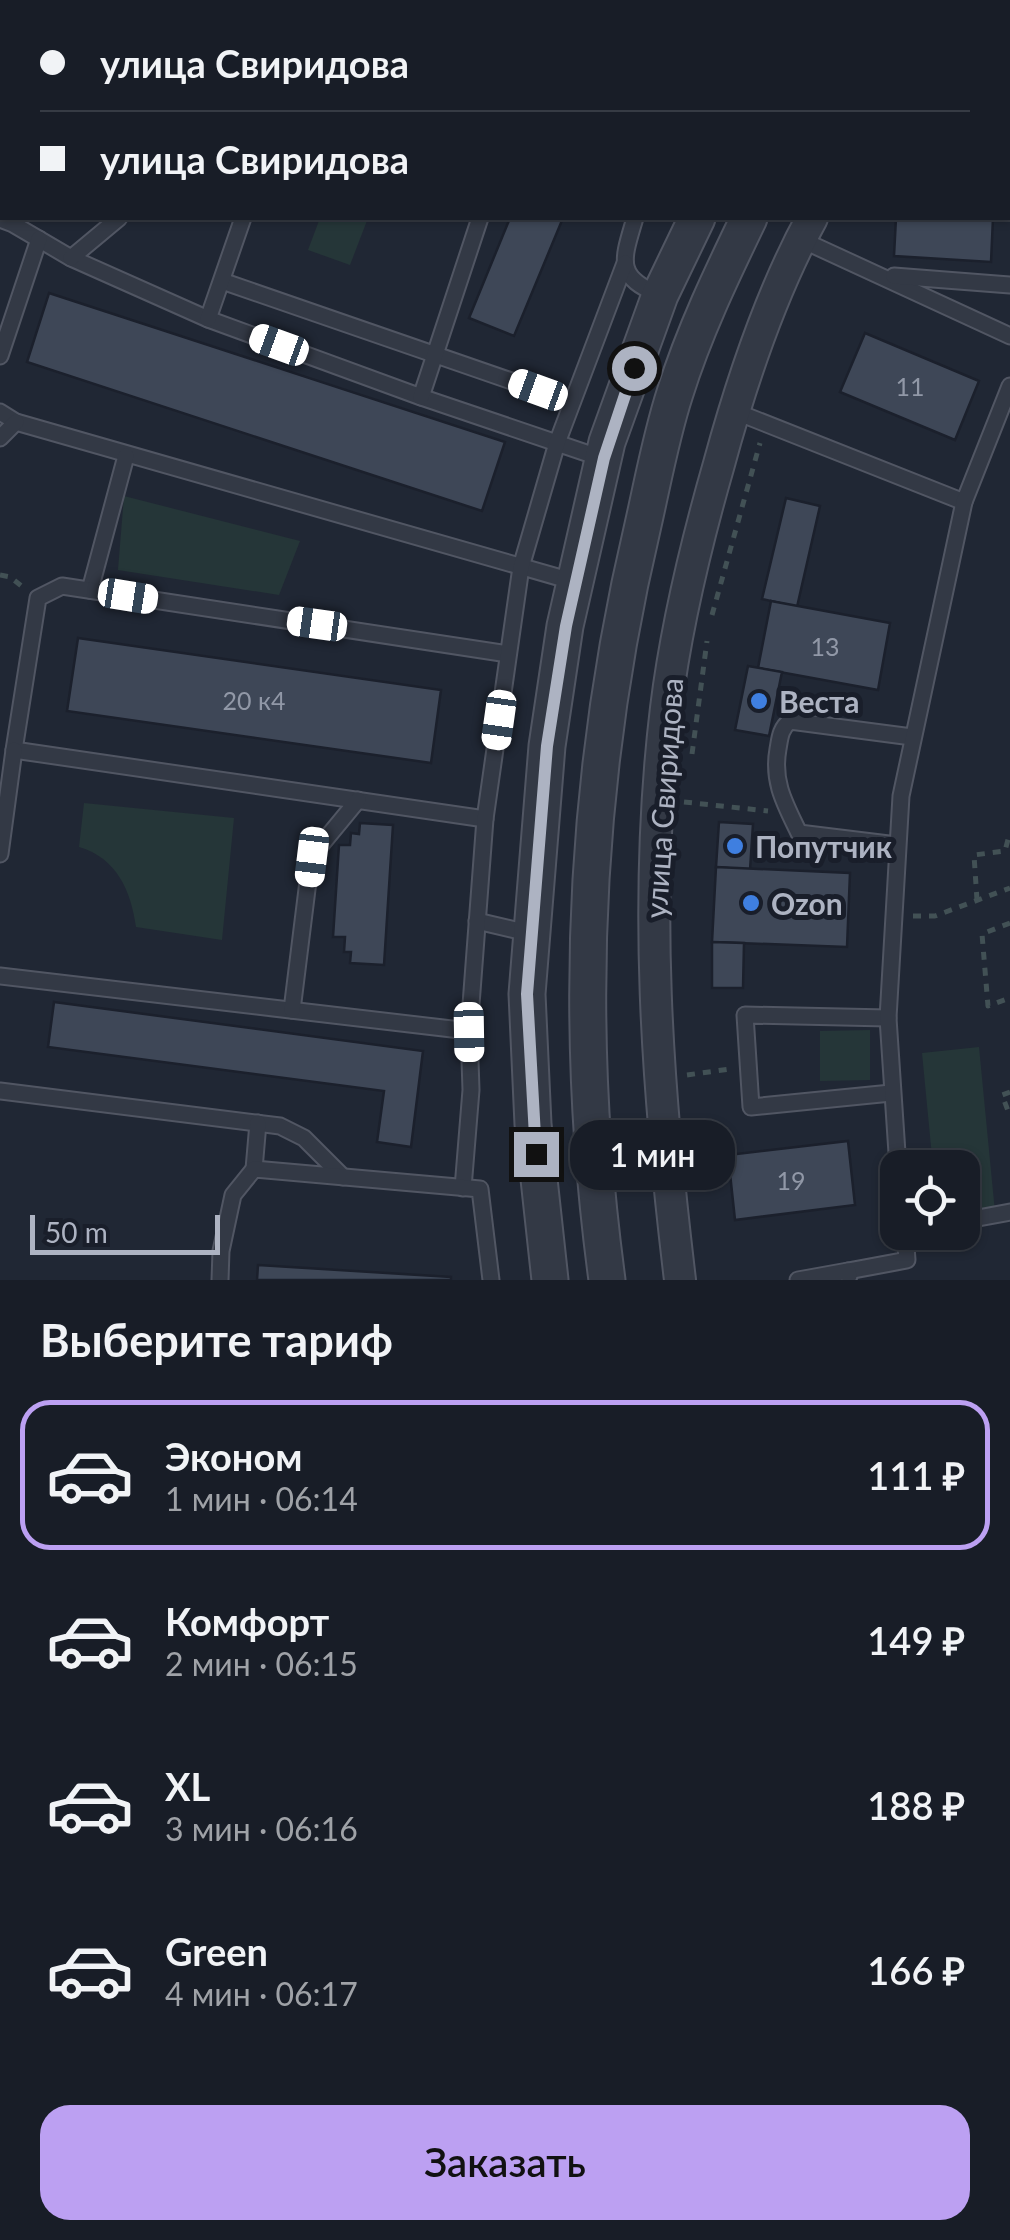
<!DOCTYPE html>
<html lang="ru">
<meta charset="utf-8">
<style>
body{margin:0;font-family:Lato,sans-serif;background:#252a33;color:#f1f3f6;height:100vh;display:flex;flex-direction:column;font-size:38px;white-space:nowrap}
*{box-sizing:border-box;margin:0}
p{font-size:32px;color:#9fa2a7}
.icon{flex:none;width:55px;height:55px;fill:none;stroke:currentColor;stroke-width:2;stroke-linecap:round;stroke-linejoin:round}
.map{position:relative;height:1280px;overflow:hidden}
.sheet{display:flex;flex-direction:column;background:#181d27;flex:1}
.sheet>*{flex:none}
.banner{position:absolute;left:0px;top:0px;width:1010px;height:220px;box-shadow:0 2px 8px #0004,0 0 0 2px #363b44;display:grid;align-content:center;height:220px;padding:0 40px;background:#181d27}
.fabs{position:absolute;left:880px;top:1150px;display:grid;gap:20px}
.fabs a{display:grid;place-items:center;width:100px;height:100px;border-radius:20px;background:#181d27;box-shadow:0 2px 8px #0004,0 0 0 2px #363b44;font-size:50px}
.scale{position:absolute;left:30px;bottom:25px;width:190px;box-sizing:border-box;padding-left:10px;border:5px solid #adb3c2;border-top:0;font-size:28px;line-height:35px;white-space:nowrap;color:#adb3c2;-webkit-text-stroke:8px #191e2a;paint-order:stroke}
.end{position:absolute;width:45px;height:45px;margin:-22px;border:12px solid #adb3c2;background:#111;box-shadow:0 0 0 5px #111}
.from{border-radius:50%}
.bubble{position:absolute;height:70px;border-radius:30px;background:#181d27;box-shadow:0 2px 8px #0004,0 0 0 2px #363b44;font-size:32px;font-weight:600;line-height:70px;text-align:center}
.car{position:absolute;width:30px;height:60px;margin:-30px -15px;border-radius:12px;box-shadow:0 0 8px 2px #0007;background:linear-gradient(#fff 24%,#345 0 40%,#fff 0 76%,#345 0 86%,#fff 0)}
.banner b{display:flex;align-items:center;gap:35px;height:95px;font-size:38px}
.banner b+b{border-top:2px solid #363b44}
.banner i{width:25px;height:25px;background:#f1f3f6}
ul{padding:0;list-style:none}
li{display:flex;align-items:center;gap:30px;height:150px;margin:0 20px 15px;padding:0 20px;border:5px solid transparent;border-radius:30px}
li div{flex:1}
li b{display:block;font-size:38px}
li em{font-style:normal;font-weight:600}
li.active{border-color:#bca0f2}
li>.icon{width:90px;height:90px;stroke-width:1.5}
h2{padding:0 40px;font-size:45px;line-height:120px}
.button{display:flex;gap:20px;margin-top:auto;padding:20px 40px}
.button a{flex:1;height:115px;border-radius:30px;background:#bca0f2;color:#111;font-size:40px;font-weight:600;line-height:115px;text-align:center}
.map>svg:first-child{display:block}
</style>
<div class="map">
<svg width="1010" height="1280" viewBox="0 0 1010 1280">
<rect width="100%" height="100%" fill="#202734"/>
<!-- green -->
<g fill="#253638">
<polygon points="320,218 368,218 350,265 308,250"/>
<polygon points="124,496 300,541 279,595 118,570"/>
<path d="M84,803L234,818L222,940L136,927C131,891 117,858 79,847Z"/>
<polygon points="870,1030 870,1080 820,1081 820,1031"/>
<polygon points="979,1047 995,1212 963,1215 962,1168 933,1167 922,1053"/>
</g>
<!-- building -->
<g fill="#3e4757" stroke="#1b202c" stroke-width="2.5">
<polygon points="291,0 465,0 471,2 297,2"/>
<polygon points="510,218 563,218 514,336 469,318"/>
<polygon points="896,218 993,218 991,262 894,256"/>
<polygon points="49,293 505,442 482,511 27,362"/>
<polygon points="865,333 979,381 955,440 840,392"/>
<polygon points="786,498 820,506 797,607 762,599"/>
<polygon points="771,601 890,623 878,690 758,668"/>
<polygon points="78,638 441,690 431,763 67,711"/>
<polygon points="748,666 782,672 769,736 735,730"/>
<polygon points="719,822 753,824 750,870 716,867"/>
<polygon points="360,823 393,825 384,965 350,963 351,952 344,952 345,937 333,937 339,845 350,845 351,833 359,834"/>
<polygon points="716,867 850,873 847,947 712,942"/>
<polygon points="712,942 744,943 743,988 712,988"/>
<polygon points="54,1002 423,1051 411,1147 377,1142 384,1091 48,1047"/>
<polygon points="848,1141 855,1205 735,1220 728,1155"/>
<polygon points="258,1265 451,1277 451,1280 257,1280"/>
</g>
<g fill="none" stroke-linecap="round" stroke-linejoin="round">
<!-- service casing -->
<g stroke="#515663" stroke-width="19">
<g id="service">
<polyline points="554,0 559,2"/>
<polyline points="627,2 628,0"/>
<polyline points="737,2 738,0"/>
<polyline points="1008,148 1010,149"/>
<path d="M635,218C623,259 614,277 660,295"/>
<polyline points="0,219 13,224 71,258 208,319 421,397 604,459"/>
<polyline points="800,239 1010,336"/>
<polyline points="71,258 119,218"/>
<polyline points="894,276 1010,285"/>
<polyline points="222,281 572,402"/>
<polyline points="208,319 243,218"/>
<polyline points="0,356 39,239"/>
<polyline points="421,397 480,218"/>
<polyline points="734,411 964,502"/>
<polyline points="0,412 16,422 575,582"/>
<polyline points="0,438 16,422"/>
<polyline points="90,590 126,456"/>
<polyline points="485,819 14,750 38,598 62,586 508,654"/>
<path d="M897,845L799,833C785,804 772,782 778,749C780,738 780,729 790,721L912,737"/>
<polyline points="0,854 14,750"/>
<polyline points="477,921 532,934"/>
<polyline points="0,976 469,1031"/>
<polyline points="292,1010 311,857 358,800"/>
<polyline points="888,1018 745,1015 751,1107 891,1093"/>
<polyline points="0,1091 280,1126 304,1138 343,1177"/>
<polyline points="898,1168 888,1018 901,796 964,502 1010,386"/>
<polyline points="254,1169 258,1123"/>
<polyline points="463,1188 471,1090 469,1031 485,819 521,567 557,443 625,263"/>
<polyline points="962,1221 1010,1212"/>
<polyline points="848,1271 907,1260 905,1232"/>
<polyline points="220,1280 221,1251 233,1195 254,1169 480,1189 491,1280"/>
<polyline points="798,1280 848,1271 849,1276"/>
</g>
</g>
<!-- minor casing -->
<g stroke="#515663" stroke-width="34">
<g id="minor">
<polyline points="937,2 938,0"/>
<path d="M680,1280C657,1089 643,899 666,708C676,626 696,544 719,464C741,383 772,291 812,218"/>
</g>
</g>
<!-- tertiary casing -->
<g stroke="#515663" stroke-width="39">
<g id="tertiary">
<polyline points="811,2 813,0"/>
<polyline points="868,2 869,0"/>
<polyline points="550,1280 533,1124 527,994 547,746 565,626 607,442 660,295 697,218"/>
<path d="M607,1280C573,1028 584,773 643,525C653,481 661,436 675,393C694,332 722,274 749,218"/>
</g>
</g>
<!-- path -->
<g stroke="#425155" stroke-width="5" stroke-dasharray="8 8" stroke-linecap="butt">
<polyline points="8,0 8,2"/>
<polyline points="85,0 85,2"/>
<polyline points="94,0 94,2"/>
<polyline points="177,2 178,0"/>
<polyline points="240,2 241,0"/>
<polyline points="705,2 707,0"/>
<polyline points="0,77 2,77"/>
<polyline points="0,186 2,182"/>
<polyline points="0,575 10,577 24,588"/>
<polyline points="712,615 760,443"/>
<polyline points="692,754 707,641"/>
<polyline points="684,802 768,811"/>
<polyline points="977,900 974,855 1005,851 1010,832"/>
<polyline points="913,916 935,916 1010,888"/>
<polyline points="1010,923 982,934 988,1006 1010,998"/>
<polyline points="687,1075 730,1069"/>
<polyline points="1010,1092 1002,1095 1010,1116"/>
</g>
<!-- service -->
<use href="#service" stroke="#333945" stroke-width="15"/>
<!-- minor -->
<use href="#minor" stroke="#333945" stroke-width="30"/>
<!-- tertiary -->
<use href="#tertiary" stroke="#333945" stroke-width="35"/>
</g>
<g fill="none" stroke-linecap="round" stroke-linejoin="round">
<!-- route -->
<polyline stroke="#adb3c2" stroke-width="12" points="536,1154 527,994 547,746 566,626 604,458 634,368"/>
</g>
<!-- markers -->
<g fill="#3f7fe0" stroke="#191e2a" stroke-width="4">
<circle cx="759" cy="701" r="10"/>
<circle cx="735" cy="846" r="10"/>
<circle cx="751" cy="903" r="10"/>
</g>
<g text-anchor="middle" dominant-baseline="central" stroke-width="10" stroke-linejoin="round" paint-order="stroke">
<!-- number labels -->
<g font-size="25" fill="#9198a7">
<text x="910" y="386">11</text>
<text x="825" y="646">13</text>
<text x="254" y="700">20 к4</text>
<text x="791" y="1180">19</text>
</g>
<!-- poi labels -->
<g font-size="30" font-weight="bold" fill="#adb3c2" stroke="#191e2a" text-anchor="start">
<text x="779" y="701">Веста</text>
<text x="755" y="846">Попутчик</text>
<text x="771" y="903">Ozon</text>
</g>
<!-- street labels -->
<g font-size="30" fill="#adb3c2" stroke="#191e2a">
<text transform="translate(663 798) rotate(-86)">улица Свиридова</text>
</g>
</g>
</svg>
<div class="fabs">
<a><svg class="icon" aria-label="locate" viewBox="0 0 24 24"><circle cx="12" cy="12" r="6"/><path d="M12 2v4M12 18v4M2 12h4M18 12h4"/></svg></a>
</div>
<div class="scale">50 m</div>
<i class="end from" style="left:634px;top:368px"></i>
<i class="end" style="left:536px;top:1154px"></i>
<div class="bubble" style="left:570px;top:1120px;width:165px">1 мин</div>
<i class="car" style="left:279px;top:345px;rotate:290deg"></i>
<i class="car" style="left:538px;top:390px;rotate:290deg"></i>
<i class="car" style="left:128px;top:596px;rotate:99deg"></i>
<i class="car" style="left:317px;top:624px;rotate:278deg"></i>
<i class="car" style="left:499px;top:720px;rotate:188deg"></i>
<i class="car" style="left:312px;top:857px;rotate:187deg"></i>
<i class="car" style="left:469px;top:1032px;rotate:179deg"></i>
<div class="banner">
<b><i class="from"></i>улица Свиридова</b>
<b><i></i>улица Свиридова</b>
</div>
</div>
<section class="sheet">
<h2>Выберите тариф</h2>
<ul>
<li class="active"><svg class="icon" aria-label="car" viewBox="0 0 24 24"><path d="M5 17H2v-5l4-1 3-4h7l3 4 3 1v5h-3M9 17h6M6 11h13"/><circle cx="7" cy="17" r="2"/><circle cx="17" cy="17" r="2"/></svg><div><b>Эконом</b><p>1 мин · 06:14</p></div><em>111 ₽</em></li>
<li><svg class="icon" aria-label="car" viewBox="0 0 24 24"><path d="M5 17H2v-5l4-1 3-4h7l3 4 3 1v5h-3M9 17h6M6 11h13"/><circle cx="7" cy="17" r="2"/><circle cx="17" cy="17" r="2"/></svg><div><b>Комфорт</b><p>2 мин · 06:15</p></div><em>149 ₽</em></li>
<li><svg class="icon" aria-label="car" viewBox="0 0 24 24"><path d="M5 17H2v-5l4-1 3-4h7l3 4 3 1v5h-3M9 17h6M6 11h13"/><circle cx="7" cy="17" r="2"/><circle cx="17" cy="17" r="2"/></svg><div><b>XL</b><p>3 мин · 06:16</p></div><em>188 ₽</em></li>
<li><svg class="icon" aria-label="car" viewBox="0 0 24 24"><path d="M5 17H2v-5l4-1 3-4h7l3 4 3 1v5h-3M9 17h6M6 11h13"/><circle cx="7" cy="17" r="2"/><circle cx="17" cy="17" r="2"/></svg><div><b>Green</b><p>4 мин · 06:17</p></div><em>166 ₽</em></li>
</ul>
<div class="button"><a>Заказать</a></div>
</section>
